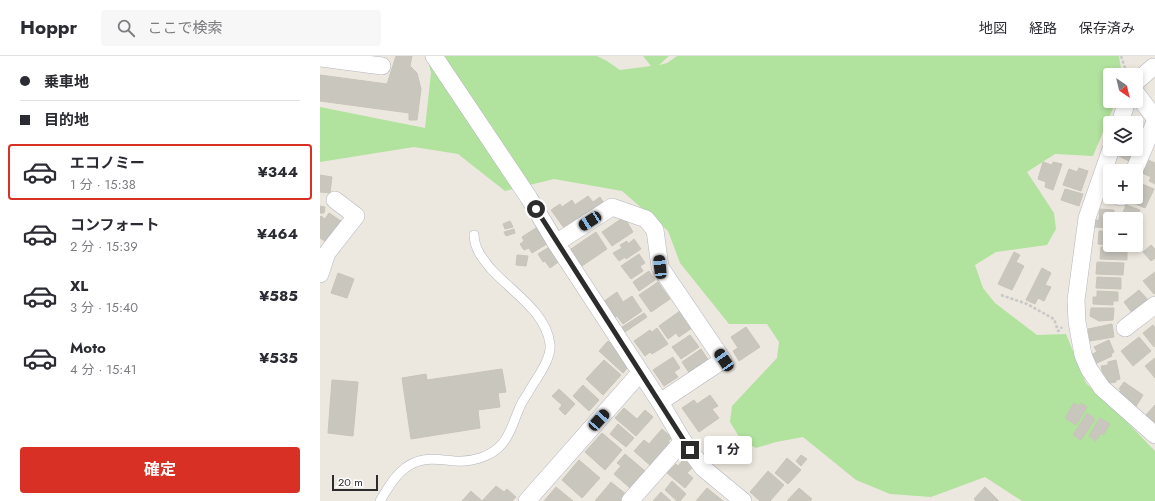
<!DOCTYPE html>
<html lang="ja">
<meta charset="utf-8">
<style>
body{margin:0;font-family:Jost,"Noto Sans JP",sans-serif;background:#f7f7f7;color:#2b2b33;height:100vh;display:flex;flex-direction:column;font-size:15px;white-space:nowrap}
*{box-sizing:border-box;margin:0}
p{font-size:13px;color:#7c7c81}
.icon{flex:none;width:22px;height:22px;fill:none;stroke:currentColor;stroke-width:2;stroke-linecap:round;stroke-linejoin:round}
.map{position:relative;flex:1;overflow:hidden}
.details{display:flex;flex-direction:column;background:#fff;width:320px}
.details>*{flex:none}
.banner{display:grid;align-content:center;height:88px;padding:0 20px;background:#fff}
.needle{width:26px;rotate:145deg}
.controls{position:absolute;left:783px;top:12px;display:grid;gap:8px}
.controls a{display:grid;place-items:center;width:40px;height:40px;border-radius:4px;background:#fff;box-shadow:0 2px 6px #0003;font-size:20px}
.scale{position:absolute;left:12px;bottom:10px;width:46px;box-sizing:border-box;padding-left:4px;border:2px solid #2c2c2c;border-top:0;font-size:11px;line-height:14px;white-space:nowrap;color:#2c2c2c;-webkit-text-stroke:3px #fff;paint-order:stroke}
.end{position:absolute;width:18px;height:18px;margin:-9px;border:5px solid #2c2c2c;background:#fff;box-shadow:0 0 0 2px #fff}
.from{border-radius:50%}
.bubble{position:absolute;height:28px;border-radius:4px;background:#fff;box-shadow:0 2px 6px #0003;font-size:13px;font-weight:700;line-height:28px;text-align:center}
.car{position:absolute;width:12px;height:24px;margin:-12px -6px;border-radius:5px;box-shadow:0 0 3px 1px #0007;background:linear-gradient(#222 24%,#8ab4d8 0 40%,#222 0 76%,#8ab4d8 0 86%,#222 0)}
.banner b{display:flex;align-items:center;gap:14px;height:38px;font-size:15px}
.banner b+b{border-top:1px solid #e1e1e2}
.banner i{width:10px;height:10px;background:#2b2b33}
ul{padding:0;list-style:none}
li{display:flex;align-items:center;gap:12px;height:56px;margin:0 8px 6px;padding:0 12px;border:2px solid transparent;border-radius:4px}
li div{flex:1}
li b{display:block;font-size:15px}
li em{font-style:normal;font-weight:700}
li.active{border-color:#d93025}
li>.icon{width:36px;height:36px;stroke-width:1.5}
.button{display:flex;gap:8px;margin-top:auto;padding:8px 20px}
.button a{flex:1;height:46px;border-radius:4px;background:#d93025;color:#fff;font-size:16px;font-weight:700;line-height:46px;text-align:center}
header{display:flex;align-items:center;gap:24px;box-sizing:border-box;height:56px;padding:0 20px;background:#fff;border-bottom:1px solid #e1e1e2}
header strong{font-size:19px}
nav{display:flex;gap:22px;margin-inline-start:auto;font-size:14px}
.search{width:280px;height:36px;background:#f7f7f7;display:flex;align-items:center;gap:10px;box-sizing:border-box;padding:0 14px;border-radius:4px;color:#7c7c81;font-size:15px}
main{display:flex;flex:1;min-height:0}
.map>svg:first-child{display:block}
</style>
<header>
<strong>Hoppr</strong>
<div class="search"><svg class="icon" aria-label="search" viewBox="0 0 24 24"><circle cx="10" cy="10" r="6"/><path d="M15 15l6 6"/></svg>ここで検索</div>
<nav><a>地図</a><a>経路</a><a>保存済み</a></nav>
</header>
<main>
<section class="details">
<div class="banner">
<b><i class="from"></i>乗車地</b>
<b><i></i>目的地</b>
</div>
<ul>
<li class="active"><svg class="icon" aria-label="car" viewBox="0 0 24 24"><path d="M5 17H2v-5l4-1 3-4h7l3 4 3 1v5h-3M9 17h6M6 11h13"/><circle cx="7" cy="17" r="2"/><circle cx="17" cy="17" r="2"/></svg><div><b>エコノミー</b><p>1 分 · 15:38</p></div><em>¥344</em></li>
<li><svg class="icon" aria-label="car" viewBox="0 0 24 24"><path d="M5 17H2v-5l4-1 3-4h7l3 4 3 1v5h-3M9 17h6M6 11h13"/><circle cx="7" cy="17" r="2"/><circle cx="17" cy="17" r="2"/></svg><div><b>コンフォート</b><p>2 分 · 15:39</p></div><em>¥464</em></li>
<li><svg class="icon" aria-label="car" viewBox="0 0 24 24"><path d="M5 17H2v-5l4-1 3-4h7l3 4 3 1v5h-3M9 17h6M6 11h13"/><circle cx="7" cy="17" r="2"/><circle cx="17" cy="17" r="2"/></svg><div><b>XL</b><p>3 分 · 15:40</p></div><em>¥585</em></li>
<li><svg class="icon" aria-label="car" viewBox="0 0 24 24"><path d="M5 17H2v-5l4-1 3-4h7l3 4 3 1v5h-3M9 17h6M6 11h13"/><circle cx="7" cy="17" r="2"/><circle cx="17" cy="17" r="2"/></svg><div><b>Moto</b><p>4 分 · 15:41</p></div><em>¥535</em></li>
</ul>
<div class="button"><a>確定</a></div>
</section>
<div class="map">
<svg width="835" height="445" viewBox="0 0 835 445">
<rect width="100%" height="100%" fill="#ede8df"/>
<!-- green -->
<polygon fill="#b1e29e" points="107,0 277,0 287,5 300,14 331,10 323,0 349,0 339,9 347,7 357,0 799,0 802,19 790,19 790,45 796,45 773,100 735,98 707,116 734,157 736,173 727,189 676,196 655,209 663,232 675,247 717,279 746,278 766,327 806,365 835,395 835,445 702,445 665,421 611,441 570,438 536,424 483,381 456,386 436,392 421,384 410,366 412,350 457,302 459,286 447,268 409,268 360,207 348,175 302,135 234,123 185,135 138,98 94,91 0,106 0,51 105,72 111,17"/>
<!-- building -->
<g fill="#c9c6be" stroke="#c9c4b9">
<polygon points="76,0 92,0 90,10 97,17 101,33 97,64 89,64 89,57 0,45 0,19 67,28"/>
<polygon points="799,93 815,93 809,105 797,99"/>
<polygon points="826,103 835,107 835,128 829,125 831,121 820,116"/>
<polygon points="723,106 732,109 733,106 742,108 733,134 725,131 726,126 718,123"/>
<polygon points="759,112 768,115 761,135 743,129 749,113 757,116"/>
<polygon points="0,119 12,121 10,137 0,136"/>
<polygon points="822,128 834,133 825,152 814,147"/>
<polygon points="745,133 763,138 759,150 741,144"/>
<polygon points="268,140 273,146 280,141 286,150 247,176 231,154 240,148 242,151 252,144 255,149"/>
<polygon points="806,149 820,154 817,164 813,163 805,163 806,160 802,159"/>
<polygon points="0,150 5,151 4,157 0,157"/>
<polygon points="780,153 794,154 794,163 790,163 790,172 774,171 775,164 779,164"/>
<polygon points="9,157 24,167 6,186 0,182 0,161 1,160 5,163"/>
<polygon points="304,161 313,176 292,190 282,176"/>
<polygon points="190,165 193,171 185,173 183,168"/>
<polygon points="219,170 230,186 212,197 209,192 204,194 200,188 204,185 202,181"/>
<polygon points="194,173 195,177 186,180 184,176"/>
<polygon points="779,175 790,175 790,189 778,188"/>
<polygon points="276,176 287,193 262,210 251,193"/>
<polygon points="314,183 321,193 306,203 305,201 299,205 293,197 302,192 300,189 307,185 308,188"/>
<polygon points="831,189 835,193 835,202 831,205 823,196"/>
<polygon points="231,190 241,204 230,212 225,205 223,206 218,198"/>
<polygon points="781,191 807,192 807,204 780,203"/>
<polygon points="694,196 700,199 696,206 704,210 692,234 678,228"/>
<polygon points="319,198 325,207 320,210 323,215 311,223 301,210"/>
<polygon points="197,199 208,200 206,210 196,209"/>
<polygon points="777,206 804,207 803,219 776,218"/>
<polygon points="722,212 731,217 725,229 731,231 724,245 718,242 715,248 706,244"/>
<polygon points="329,215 335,224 319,235 313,226"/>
<polygon points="835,216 835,237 834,238 823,225"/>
<polygon points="18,217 34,223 27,242 11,237"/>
<polygon points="777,221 801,222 801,233 776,232"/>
<polygon points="338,226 350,243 331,256 319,239"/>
<polygon points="819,234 829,245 813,258 804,246"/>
<polygon points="777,235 798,236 798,245 793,245 793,249 773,248 773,241 777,241"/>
<polygon points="297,236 303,246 312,240 322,255 303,268 297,260 294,262 283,246"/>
<polygon points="771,252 794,252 793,264 779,265 770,260"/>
<polygon points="360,255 372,272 359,281 356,277 348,283 339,270"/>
<polygon points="324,257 327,261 305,276 302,271"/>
<polygon points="792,268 794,281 770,285 768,273"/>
<polygon points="833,269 835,272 834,291 823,277"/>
<polygon points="426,271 440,291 419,305 413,295 418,292 411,281"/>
<polygon points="337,272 348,288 332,298 330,296 325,300 314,285 330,274 332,276"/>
<polygon points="370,279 379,291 361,303 352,291"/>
<polygon points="819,281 831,295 813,310 801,295"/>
<polygon points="789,284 794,296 791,298 792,300 775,308 770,299 777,296 774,291"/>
<polygon points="288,285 301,297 309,310 303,317 279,295"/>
<polygon points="381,293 389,305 370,318 362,306"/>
<polygon points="353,301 360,312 354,316 358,321 344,330 333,314"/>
<polygon points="835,302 835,322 825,310"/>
<polygon points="284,304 301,319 283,339 266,323"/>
<polygon points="796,304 800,323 796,324 796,326 785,328 781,310 788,309 788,306"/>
<polygon points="182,313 186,336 178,337 180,351 158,354 160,372 91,383 82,322 106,318 107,324"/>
<polygon points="12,324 38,326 33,380 8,377"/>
<polygon points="804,326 823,339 815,352 808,347 810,345 798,337 801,334 799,333"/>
<polygon points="263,329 279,344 269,355 253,340"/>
<polygon points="239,333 255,348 245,359 239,353 242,349 232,340"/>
<polygon points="390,339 398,350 392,353 399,362 379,376 362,352 374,344 377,348"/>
<polygon points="754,347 759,350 761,347 767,351 756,369 745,362"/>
<polygon points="835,349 835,368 825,360"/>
<polygon points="304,352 317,363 325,354 333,361 316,380 295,362"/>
<polygon points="767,357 775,363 761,384 753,379"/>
<polygon points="780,362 790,368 783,379 781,377 776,385 769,380"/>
<polygon points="298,368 314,382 306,391 290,378"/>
<polygon points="342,373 352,382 348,385 351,388 332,411 314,395 324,384 329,388"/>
<polygon points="282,377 302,394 285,414 265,396"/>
<polygon points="305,398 325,415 310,432 294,418 301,410 297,407"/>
<polygon points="481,399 487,403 481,410 476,405"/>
<polygon points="467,402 481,414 468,428 455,417"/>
<polygon points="364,403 373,411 367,417 373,422 365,432 347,417 356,408 358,410"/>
<polygon points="259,404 280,422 262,442 242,424"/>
<polygon points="448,415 464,429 450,445 440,445 430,436"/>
<polygon points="352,425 366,438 360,445 357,445 345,434"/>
<polygon points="291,426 307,439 301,445 275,445"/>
<polygon points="176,430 184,436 187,433 196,441 192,445 162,445"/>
<polygon points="236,431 253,445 224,445"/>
<polygon points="665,431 679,445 656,445 654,443"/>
<polygon points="387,432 403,445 376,445"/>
<polygon points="479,432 492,443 490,445 467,445"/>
<polygon points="151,435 162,445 142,445"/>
<polygon points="341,436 351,445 333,445"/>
</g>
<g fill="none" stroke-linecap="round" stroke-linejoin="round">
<!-- lane casing -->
<g stroke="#b3b5bf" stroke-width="10">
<path id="lane" d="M60,445C69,430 79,412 96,406C108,401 123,404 135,405C152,406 171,401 182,388C191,378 194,364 199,353C201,347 205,342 208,337C215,324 232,303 230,288C226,256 192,236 171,213C162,202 155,194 154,179"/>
</g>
<!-- street casing -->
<g stroke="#b3b5bf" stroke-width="18">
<g id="street">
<polyline points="114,0 209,142 236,187 340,346 363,385 383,412 423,445"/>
<polyline points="0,2 62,10"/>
<polyline points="816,26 833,11"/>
<polyline points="816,37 835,62"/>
<polyline points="800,67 807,45"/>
<polyline points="791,93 767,162 756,244 757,266 763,299 769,313 782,332 835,379"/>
<polyline points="814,115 835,66"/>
<polyline points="800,141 802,141"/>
<polyline points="236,187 292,151 326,163 335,174 340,211 403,304 340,346"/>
<polyline points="0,218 7,197 36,160 15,144"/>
<polyline points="805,272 835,249"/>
<polyline points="207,445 320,317"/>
<polyline points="310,445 363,385"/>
</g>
</g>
<!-- path -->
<g stroke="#c8c8c8" stroke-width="2.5" stroke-dasharray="3 2" stroke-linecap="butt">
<polyline points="801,0 806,15"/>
<polyline points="681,239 707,248 734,263 738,275 740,274 742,271"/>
</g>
<!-- lane -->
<use href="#lane" stroke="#fff" stroke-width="9"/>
<!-- street -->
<use href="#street" stroke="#fff" stroke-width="17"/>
</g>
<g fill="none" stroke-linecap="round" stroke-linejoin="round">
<!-- route -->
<polyline stroke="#2c2c2c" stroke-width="5" points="216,153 370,394"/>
</g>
</svg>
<div class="controls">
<a><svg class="needle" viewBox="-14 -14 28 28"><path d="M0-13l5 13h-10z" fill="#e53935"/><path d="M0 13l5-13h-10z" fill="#7c7c81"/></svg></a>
<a><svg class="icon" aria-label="layers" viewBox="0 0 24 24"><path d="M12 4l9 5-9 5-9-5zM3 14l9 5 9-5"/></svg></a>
<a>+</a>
<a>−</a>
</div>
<div class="scale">20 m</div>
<i class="end from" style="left:216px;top:153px"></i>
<i class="end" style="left:370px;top:394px"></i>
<div class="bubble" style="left:384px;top:380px;width:48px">1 分</div>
<i class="car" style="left:270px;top:165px;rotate:237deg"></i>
<i class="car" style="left:340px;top:211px;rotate:354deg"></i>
<i class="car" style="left:404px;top:304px;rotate:326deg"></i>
<i class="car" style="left:279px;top:364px;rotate:42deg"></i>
</div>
</main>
